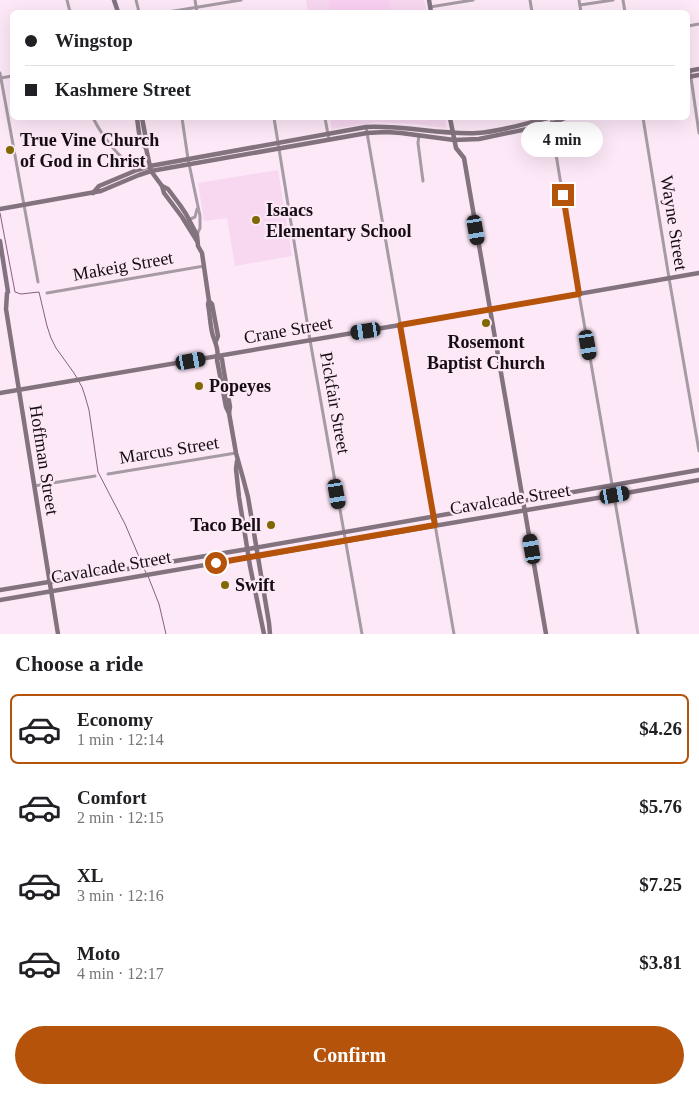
<!DOCTYPE html>
<meta charset="utf-8">
<style>
body{margin:0;font-family:Georgia,serif;background:#f2f2f2;color:#202124;height:100vh;display:flex;flex-direction:column;font-size:19px;white-space:nowrap}
*{box-sizing:border-box;margin:0}
p{font-size:16px;color:#757577}
.icon{flex:none;width:28px;height:28px;fill:none;stroke:currentColor;stroke-width:2;stroke-linecap:round;stroke-linejoin:round}
.map{position:relative;height:634px;overflow:hidden}
.drawer{display:flex;flex-direction:column;background:#fff;flex:1}
.drawer>*{flex:none}
.top-card{position:absolute;left:10px;top:10px;width:680px;height:110px;border-radius:8px;box-shadow:0 5px 20px #0002;display:grid;align-content:center;height:110px;padding:0 15px;background:#fff}
.end{position:absolute;width:22px;height:22px;margin:-11px;border:6px solid #b45309;background:#fff;box-shadow:0 0 0 2px #fff}
.from{border-radius:50%}
.bubble{position:absolute;height:35px;border-radius:18px;background:#fff;box-shadow:0 5px 20px #0002;font-size:16px;font-weight:700;line-height:35px;text-align:center}
.car{position:absolute;width:15px;height:30px;margin:-15px -8px;border-radius:6px;box-shadow:0 0 4px 1px #0007;background:linear-gradient(#222 24%,#8ab4d8 0 40%,#222 0 76%,#8ab4d8 0 86%,#222 0)}
.top-card b{display:flex;align-items:center;gap:18px;height:48px;font-size:19px}
.top-card b+b{border-top:1px solid #e0e0e0}
.top-card i{width:12px;height:12px;background:#202124}
ul{padding:0;list-style:none}
li{display:flex;align-items:center;gap:15px;height:70px;margin:0 10px 8px;padding:0 5px;border:2px solid transparent;border-radius:8px}
li div{flex:1}
li b{display:block;font-size:19px}
li em{font-style:normal;font-weight:700}
li.on{border-color:#b45309}
li>.icon{width:45px;height:45px;stroke-width:1.5}
h2{padding:0 15px;font-size:22px;line-height:60px}
.action{display:flex;gap:10px;margin-top:auto;padding:10px 15px}
.action a{flex:1;height:58px;border-radius:30px;background:#b45309;color:#fff;font-size:20px;font-weight:700;line-height:58px;text-align:center}
.map>svg:first-child{display:block}
</style>
<div class="map">
<svg width="699" height="634" viewBox="0 0 699 634">
<rect width="100%" height="100%" fill="#fde8f8"/>
<!-- built -->
<g fill="#f8d8f1">
<polygon points="306,0 424,0 427,12 308,12"/>
<polygon points="330,118 445,118 446,128 416,124 378,122 332,129"/>
<polygon points="278,170 292,256 235,266 227,218 204,221 198,183"/>
</g>
<!-- green -->
<polygon fill="#fad0f2" points="328,0 389,0 391,12 330,12"/>
<g fill="none" stroke-linecap="round" stroke-linejoin="round">
<!-- stream -->
<g stroke="#866080" stroke-width="1">
<polyline points="0,213 15,292 21,294 39,292 47,326 51,338 56,348 74,373 82,387 85,396 89,410 98,472 125,524 146,573"/>
<polyline points="148,576 159,604 166,634"/>
</g>
<!-- street -->
<g stroke="#a69ba4" stroke-width="3">
<polyline points="67,0 70,12"/>
<polyline points="136,0 139,12"/>
<polyline points="195,0 197,12"/>
<polyline points="530,0 532,12"/>
<polyline points="579,0 581,12"/>
<polyline points="623,0 625,12"/>
<polyline points="580,5 613,0"/>
<polyline points="430,7 473,0"/>
<polyline points="168,12 241,0"/>
<polyline points="688,26 699,24"/>
<polyline points="690,71 699,133"/>
<polyline points="0,73 38,282"/>
<polyline points="1,78 12,76"/>
<path d="M93,118C104,139 117,156 137,170"/>
<polyline points="182,118 188,159 200,216 200,228 197,235"/>
<polyline points="274,118 310,340 362,634"/>
<polyline points="325,118 329,140"/>
<polyline points="552,118 551,124 579,294 638,634"/>
<polyline points="643,118 669,278 699,451"/>
<polyline points="366,127 454,634"/>
<polyline points="419,135 418,143 423,181"/>
<polyline points="188,220 195,217 197,209"/>
<polyline points="47,293 204,266"/>
<polyline points="108,474 236,453"/>
<polyline points="34,486 95,476"/>
</g>
<!-- secondary -->
<g stroke="#82737f" stroke-width="4.5">
<polyline points="114,0 118,12"/>
<polyline points="429,0 431,12"/>
<polyline points="688,71 699,69"/>
<polyline points="688,77 699,75"/>
<polyline points="137,118 140,140 145,147"/>
<path d="M142,118L146,139V148L151,171L162,186L168,189L180,205L186,214L197,235L198,246L202,253L209,301L208,304C210,314 210,327 213,336C216,344 219,352 217,360L226,407L229,413"/>
<polyline points="450,118 456,148 464,158 546,634"/>
<polyline points="162,186 164,193 182,217 197,241"/>
<path d="M93,193L99,186L137,170L150,166L366,127C404,125 440,135 477,133C500,132 526,123 548,118"/>
<polyline points="0,209 101,191 139,175 151,171 367,133 386,132 401,133 454,140 479,139 551,124 565,118"/>
<polyline points="0,241 8,292 7,293 6,309 58,634"/>
<polyline points="209,301 212,304 218,336 216,341"/>
<polyline points="218,356 222,359 223,366 230,407 229,413 236,453 243,478 248,497 269,623 270,634"/>
<polyline points="0,393 400,325 699,273"/>
<polyline points="237,461 236,469 239,497 250,566 264,634"/>
<polyline points="0,590 248,549 699,470"/>
<polyline points="0,600 615,495 699,480"/>
</g>
</g>
<g fill="none" stroke-linecap="round" stroke-linejoin="round">
<!-- route -->
<polyline stroke="#b45309" stroke-width="6" points="216,563 435,525 400,325 579,294 563,195"/>
</g>
<!-- markers -->
<g fill="#806800" stroke="#fde8f8" stroke-width="2">
<circle cx="10" cy="150" r="5"/>
<circle cx="256" cy="220" r="5"/>
<circle cx="486" cy="323" r="5"/>
<circle cx="199" cy="386" r="5"/>
<circle cx="271" cy="525" r="5"/>
<circle cx="225" cy="585" r="5"/>
</g>
<g text-anchor="middle" dominant-baseline="central" stroke-width="4.5" stroke-linejoin="round" paint-order="stroke">
<!-- poi labels -->
<g font-size="18" font-weight="bold" fill="#150d14" stroke="#fde8f8" text-anchor="start">
<text x="20" y="140">True Vine Church<tspan x="20" dy="21">of God in Christ</tspan></text>
<text x="266" y="210">Isaacs<tspan x="266" dy="21">Elementary School</tspan></text>
<text x="486" y="342" text-anchor="middle">Rosemont<tspan x="486" dy="21">Baptist Church</tspan></text>
<text x="209" y="386">Popeyes</text>
<text x="261" y="525" text-anchor="end">Taco Bell</text>
<text x="235" y="585">Swift</text>
</g>
<!-- street labels -->
<g font-size="18" fill="#150d14" stroke="#fde8f8">
<text transform="translate(674 223) rotate(81)">Wayne Street</text>
<text transform="translate(123 266) rotate(-10)">Makeig Street</text>
<text transform="translate(288 330) rotate(-10)">Crane Street</text>
<text transform="translate(335 403) rotate(80)">Pickfair Street</text>
<text transform="translate(169 450) rotate(-9)">Marcus Street</text>
<text transform="translate(44 460) rotate(81)">Hoffman Street</text>
<text transform="translate(510 499) rotate(-9)">Cavalcade Street</text>
<text transform="translate(111 567) rotate(-10)">Cavalcade Street</text>
</g>
</g>
</svg>
<i class="end from" style="left:216px;top:563px"></i>
<i class="end" style="left:563px;top:195px"></i>
<div class="bubble" style="left:521px;top:122px;width:82px">4 min</div>
<i class="car" style="left:476px;top:230px;rotate:170deg"></i>
<i class="car" style="left:366px;top:331px;rotate:261deg"></i>
<i class="car" style="left:588px;top:345px;rotate:170deg"></i>
<i class="car" style="left:191px;top:361px;rotate:80deg"></i>
<i class="car" style="left:337px;top:494px;rotate:170deg"></i>
<i class="car" style="left:615px;top:495px;rotate:80deg"></i>
<i class="car" style="left:532px;top:549px;rotate:350deg"></i>
<div class="top-card">
<b><i class="from"></i>Wingstop</b>
<b><i></i>Kashmere Street</b>
</div>
</div>
<section class="drawer">
<h2>Choose a ride</h2>
<ul>
<li class="on"><svg class="icon" aria-label="car" viewBox="0 0 24 24"><path d="M5 17H2v-5l4-1 3-4h7l3 4 3 1v5h-3M9 17h6M6 11h13"/><circle cx="7" cy="17" r="2"/><circle cx="17" cy="17" r="2"/></svg><div><b>Economy</b><p>1 min · 12:14</p></div><em>$4.26</em></li>
<li><svg class="icon" aria-label="car" viewBox="0 0 24 24"><path d="M5 17H2v-5l4-1 3-4h7l3 4 3 1v5h-3M9 17h6M6 11h13"/><circle cx="7" cy="17" r="2"/><circle cx="17" cy="17" r="2"/></svg><div><b>Comfort</b><p>2 min · 12:15</p></div><em>$5.76</em></li>
<li><svg class="icon" aria-label="car" viewBox="0 0 24 24"><path d="M5 17H2v-5l4-1 3-4h7l3 4 3 1v5h-3M9 17h6M6 11h13"/><circle cx="7" cy="17" r="2"/><circle cx="17" cy="17" r="2"/></svg><div><b>XL</b><p>3 min · 12:16</p></div><em>$7.25</em></li>
<li><svg class="icon" aria-label="car" viewBox="0 0 24 24"><path d="M5 17H2v-5l4-1 3-4h7l3 4 3 1v5h-3M9 17h6M6 11h13"/><circle cx="7" cy="17" r="2"/><circle cx="17" cy="17" r="2"/></svg><div><b>Moto</b><p>4 min · 12:17</p></div><em>$3.81</em></li>
</ul>
<div class="action"><a>Confirm</a></div>
</section>
